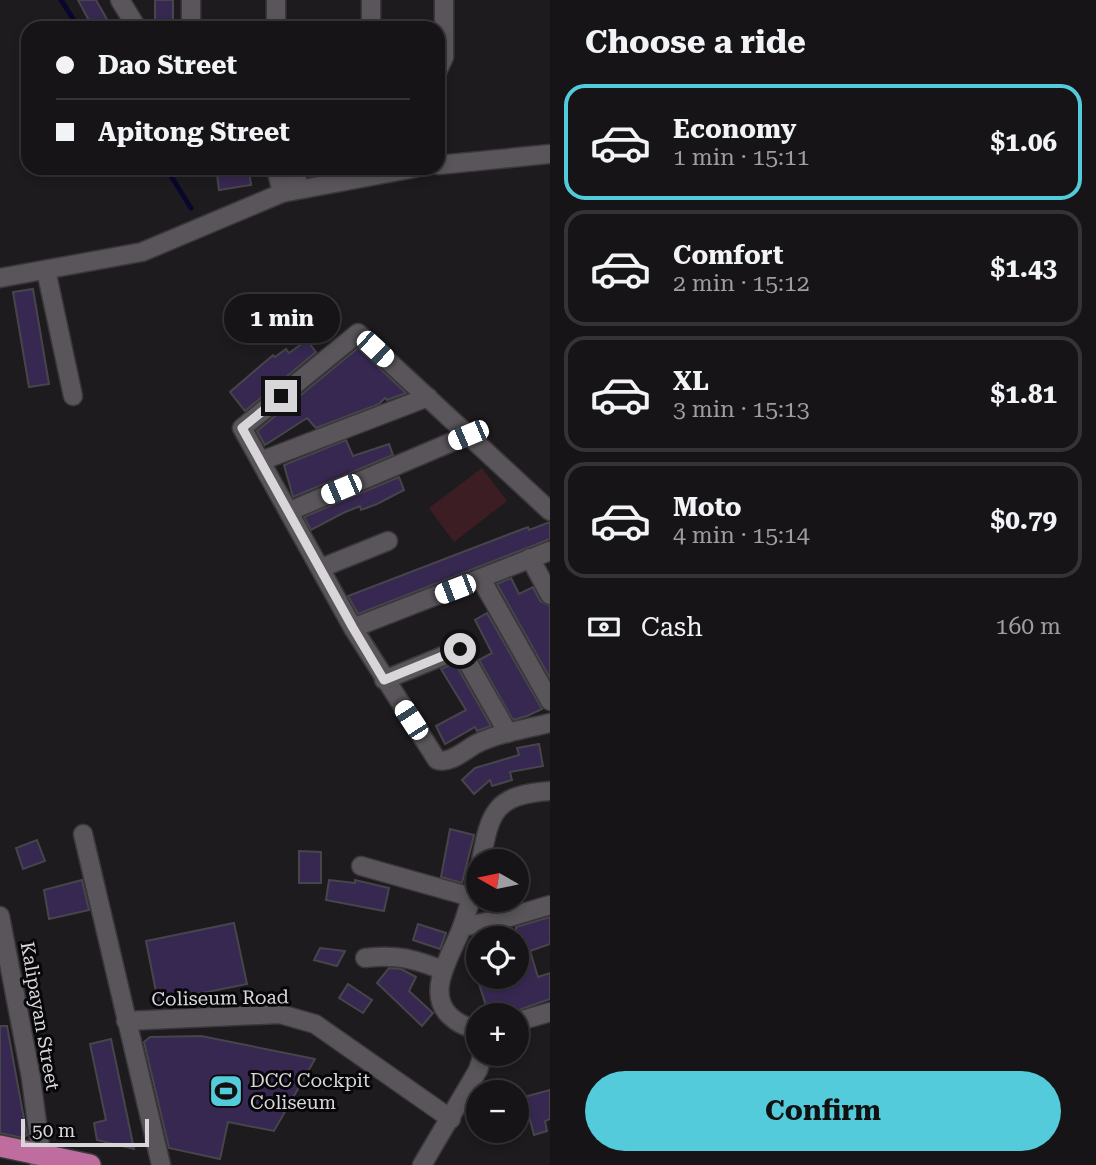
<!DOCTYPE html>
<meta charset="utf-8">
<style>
body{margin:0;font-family:"Roboto Serif",serif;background:#1f1d20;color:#f1f3f6;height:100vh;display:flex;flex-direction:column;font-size:26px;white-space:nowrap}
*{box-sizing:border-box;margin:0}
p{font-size:23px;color:#9e9ea1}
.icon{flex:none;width:38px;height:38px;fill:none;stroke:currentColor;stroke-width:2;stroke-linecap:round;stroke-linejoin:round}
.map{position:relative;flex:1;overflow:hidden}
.details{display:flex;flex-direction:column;background:#161417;width:546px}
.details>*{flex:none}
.top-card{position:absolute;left:21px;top:21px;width:424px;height:154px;border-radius:21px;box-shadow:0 4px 10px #0003,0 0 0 2px #353336;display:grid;align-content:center;height:154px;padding:0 35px;background:#161417}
.needle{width:46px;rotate:279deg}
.controls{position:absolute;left:466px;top:849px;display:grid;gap:14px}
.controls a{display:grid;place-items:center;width:63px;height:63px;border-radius:50%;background:#161417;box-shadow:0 4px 10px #0003,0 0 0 2px #353336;font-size:35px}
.scale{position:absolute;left:21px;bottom:18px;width:128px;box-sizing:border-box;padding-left:7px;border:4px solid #d9d6d9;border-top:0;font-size:19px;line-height:24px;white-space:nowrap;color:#d9d6d9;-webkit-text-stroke:5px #070608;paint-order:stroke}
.end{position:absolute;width:32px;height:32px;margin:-16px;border:9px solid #d9d6d9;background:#111;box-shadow:0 0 0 4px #111}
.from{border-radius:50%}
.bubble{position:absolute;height:49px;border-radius:24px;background:#161417;box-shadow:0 4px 10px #0003,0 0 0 2px #353336;font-size:23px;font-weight:700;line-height:49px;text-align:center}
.car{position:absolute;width:21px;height:42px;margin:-21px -10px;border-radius:9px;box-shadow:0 0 5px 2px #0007;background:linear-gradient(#fff 24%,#345 0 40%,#fff 0 76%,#345 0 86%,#fff 0)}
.top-card b{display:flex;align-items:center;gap:24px;height:66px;font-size:26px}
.top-card b+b{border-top:2px solid #353336}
.top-card i{width:18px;height:18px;background:#f1f3f6}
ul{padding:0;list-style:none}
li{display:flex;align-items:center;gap:21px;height:116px;margin:0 14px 10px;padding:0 21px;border:4px solid #353336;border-radius:21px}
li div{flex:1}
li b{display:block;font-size:26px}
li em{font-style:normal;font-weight:700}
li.active{border-color:#53cbdb}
li>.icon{width:63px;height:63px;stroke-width:1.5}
h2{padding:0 35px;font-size:32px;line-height:84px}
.pay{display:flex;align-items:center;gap:18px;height:77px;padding:0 35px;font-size:26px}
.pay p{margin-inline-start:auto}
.button{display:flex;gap:14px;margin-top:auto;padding:14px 35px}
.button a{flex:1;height:80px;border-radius:42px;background:#53cbdb;color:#111;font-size:28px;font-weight:700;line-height:80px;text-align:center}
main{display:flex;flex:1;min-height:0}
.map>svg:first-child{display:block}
</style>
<main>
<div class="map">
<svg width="550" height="1165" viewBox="0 0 550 1165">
<rect width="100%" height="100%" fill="#1e1b1f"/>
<!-- green -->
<polygon fill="#3c1d24" points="482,468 507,501 454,542 429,508"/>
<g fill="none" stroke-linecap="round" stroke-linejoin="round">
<!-- stream -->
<g stroke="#08062c" stroke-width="5">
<polyline points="61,0 79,28"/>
<polyline points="166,168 191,208"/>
</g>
</g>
<!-- building -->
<g fill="#372852" stroke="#46454a" stroke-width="2">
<polygon points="78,0 96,0 112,28 93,28"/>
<rect x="155" y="0" width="18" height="28"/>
<polygon points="249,170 251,185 219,190 217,175"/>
<polygon points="33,289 49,384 29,387 13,292"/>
<polygon points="307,340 316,352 245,411 230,392 273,355 275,357 286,349 289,353"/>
<polygon points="358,348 406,393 387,400 385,398 379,404 316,428 307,418 265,445 257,431"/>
<polygon points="346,440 353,456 389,444 393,455 293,497 284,465"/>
<polygon points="399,477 404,490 377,504 361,510 360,506 343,513 311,530 304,517"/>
<polygon points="550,522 550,539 358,614 348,596 528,527 529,530"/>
<polygon points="511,578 519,594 533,587 540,601 550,606 550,678 497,584"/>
<polygon points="487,613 542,709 527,716 513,720 479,660 492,653 475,620"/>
<polygon points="455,663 491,726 477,731 475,727 445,744 436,726 466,710 441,669"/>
<polygon points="539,744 543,766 510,772 512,780 492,786 490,780 474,794 462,780 475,768 519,755 517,748"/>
<polygon points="450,829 474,835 462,883 441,877"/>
<polygon points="37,840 45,861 23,869 16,848"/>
<polygon points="299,851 321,852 321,883 299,883"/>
<polygon points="82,880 89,910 49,919 44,890"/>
<polygon points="329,880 355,883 355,880 389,888 384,911 326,900"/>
<polygon points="550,917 550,944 530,951 538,977 550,973 550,999 505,1015 489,1015 479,984 501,976 516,976 516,927"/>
<polygon points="234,923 247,984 158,1002 146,941"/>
<polygon points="418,924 446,933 440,949 413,940"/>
<polygon points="320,948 345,951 337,966 314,960"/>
<polygon points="389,968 401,969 416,977 409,991 433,1013 422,1026 377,983"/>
<polygon points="348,984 372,1000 363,1013 339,998"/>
<polygon points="0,1026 7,1026 27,1135 23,1138 0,1133"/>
<polygon points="201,1036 315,1059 274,1131 228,1122 220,1159 169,1148 144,1042 150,1037"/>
<polygon points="111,1039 127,1115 134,1149 97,1140 94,1123 106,1120 90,1044"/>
<polygon points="550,1090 550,1119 545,1121 547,1131 534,1135 524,1097"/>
</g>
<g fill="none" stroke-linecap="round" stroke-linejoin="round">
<!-- minor casing -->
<g stroke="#3a383b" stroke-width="21">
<g id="minor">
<polyline points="120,0 137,28"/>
<polyline points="371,0 371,28"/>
<polyline points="191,28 191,0"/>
<polyline points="276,28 276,0"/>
<polyline points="438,70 444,57 444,0"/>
<polyline points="438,165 550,154"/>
<polyline points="276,168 282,193"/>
<polyline points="294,168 299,189"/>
<polyline points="46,270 73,396"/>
<polyline points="0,278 142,252 282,193 415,168"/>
<polyline points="261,461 428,397"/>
<polyline points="290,511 468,435"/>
<path d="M550,511L358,333L242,428L353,628L437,760C450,764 464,751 476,744C498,733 525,729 550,723"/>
<polyline points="530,558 550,595"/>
<polyline points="321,568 388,541"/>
<polyline points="481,579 550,701"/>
<polyline points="353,628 550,551"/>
<polyline points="384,680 460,649 508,733"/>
<polyline points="83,834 161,1165"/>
<path d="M481,861C490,811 495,795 550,791"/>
<polyline points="361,866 471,897"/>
<path d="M478,872C473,890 469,907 463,924C455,950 424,990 449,1015C457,1023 467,1028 478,1029"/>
<polyline points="0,916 31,1078 40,1146 39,1165"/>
<polyline points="462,927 506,918 550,905"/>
<path d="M365,958C398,954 413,959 443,970"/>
<polyline points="126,1021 280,1014 315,1024 451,1119"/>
<polyline points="516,1022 550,1012"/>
<polyline points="422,1165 478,1070 483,1054"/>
</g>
</g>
<!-- highway casing -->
<g stroke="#3a383b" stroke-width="24">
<polyline id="highway" points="0,1146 90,1165"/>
</g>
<!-- minor -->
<use href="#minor" stroke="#59555a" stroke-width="18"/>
<!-- highway -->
<use href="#highway" stroke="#be6d9e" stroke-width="21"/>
</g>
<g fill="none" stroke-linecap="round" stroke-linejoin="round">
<!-- route -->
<polyline stroke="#d9d6d9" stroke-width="9" points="281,396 242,428 353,628 384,680 460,649"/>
</g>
<!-- icons -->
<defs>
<g id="stadium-square" transform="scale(1.75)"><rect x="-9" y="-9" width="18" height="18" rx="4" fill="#53cbdb" stroke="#070608"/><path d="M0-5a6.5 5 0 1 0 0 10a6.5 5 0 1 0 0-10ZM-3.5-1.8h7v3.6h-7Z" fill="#111"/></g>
</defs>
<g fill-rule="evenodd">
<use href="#stadium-square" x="226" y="1091"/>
</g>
<g text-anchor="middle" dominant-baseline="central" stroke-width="6" stroke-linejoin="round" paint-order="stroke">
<!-- street labels -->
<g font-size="19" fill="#d9d6d9" stroke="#070608">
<text transform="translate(220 998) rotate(-1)">Coliseum Road</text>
<text transform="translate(40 1016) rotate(80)">Kalipayan Street</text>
</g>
<!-- poi labels -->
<g font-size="19" fill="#d9d6d9" stroke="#070608" text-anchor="start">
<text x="250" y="1080">DCC Cockpit<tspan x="250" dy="22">Coliseum</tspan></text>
</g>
</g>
</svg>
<div class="controls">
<a><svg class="needle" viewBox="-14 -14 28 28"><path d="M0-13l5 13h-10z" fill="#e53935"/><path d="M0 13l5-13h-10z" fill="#9e9ea1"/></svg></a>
<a><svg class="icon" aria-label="locate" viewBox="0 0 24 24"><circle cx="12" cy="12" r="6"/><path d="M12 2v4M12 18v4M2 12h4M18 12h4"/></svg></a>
<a>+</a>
<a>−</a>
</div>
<div class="scale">50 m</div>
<i class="end from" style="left:460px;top:649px"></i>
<i class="end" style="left:281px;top:396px"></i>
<div class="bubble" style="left:224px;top:294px;width:116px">1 min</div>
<i class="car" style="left:375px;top:349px;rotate:133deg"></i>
<i class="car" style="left:468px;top:435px;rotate:247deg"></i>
<i class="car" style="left:341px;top:489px;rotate:247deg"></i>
<i class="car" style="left:455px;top:589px;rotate:249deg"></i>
<i class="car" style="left:411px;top:720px;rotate:327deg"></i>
<div class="top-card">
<b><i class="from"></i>Dao Street</b>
<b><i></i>Apitong Street</b>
</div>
</div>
<section class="details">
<h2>Choose a ride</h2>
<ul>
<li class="active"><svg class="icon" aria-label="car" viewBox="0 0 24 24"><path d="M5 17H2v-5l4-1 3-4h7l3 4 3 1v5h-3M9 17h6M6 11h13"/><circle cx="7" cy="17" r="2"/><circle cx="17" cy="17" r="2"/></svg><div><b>Economy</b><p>1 min · 15:11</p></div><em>$1.06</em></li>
<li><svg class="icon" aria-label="car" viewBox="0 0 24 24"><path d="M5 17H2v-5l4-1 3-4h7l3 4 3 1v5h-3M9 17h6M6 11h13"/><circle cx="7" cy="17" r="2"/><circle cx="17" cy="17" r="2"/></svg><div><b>Comfort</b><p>2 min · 15:12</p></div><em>$1.43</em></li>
<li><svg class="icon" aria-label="car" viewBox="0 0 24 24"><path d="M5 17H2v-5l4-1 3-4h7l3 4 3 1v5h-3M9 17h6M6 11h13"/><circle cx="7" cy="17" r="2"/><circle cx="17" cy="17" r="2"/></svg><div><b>XL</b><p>3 min · 15:13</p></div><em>$1.81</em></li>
<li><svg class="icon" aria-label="car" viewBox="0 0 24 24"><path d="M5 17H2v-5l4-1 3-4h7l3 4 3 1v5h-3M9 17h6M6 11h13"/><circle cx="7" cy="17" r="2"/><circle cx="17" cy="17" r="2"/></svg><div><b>Moto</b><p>4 min · 15:14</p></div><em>$0.79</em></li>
</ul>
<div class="pay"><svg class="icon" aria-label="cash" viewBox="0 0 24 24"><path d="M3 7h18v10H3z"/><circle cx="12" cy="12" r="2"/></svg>Cash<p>160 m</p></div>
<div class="button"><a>Confirm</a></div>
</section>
</main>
